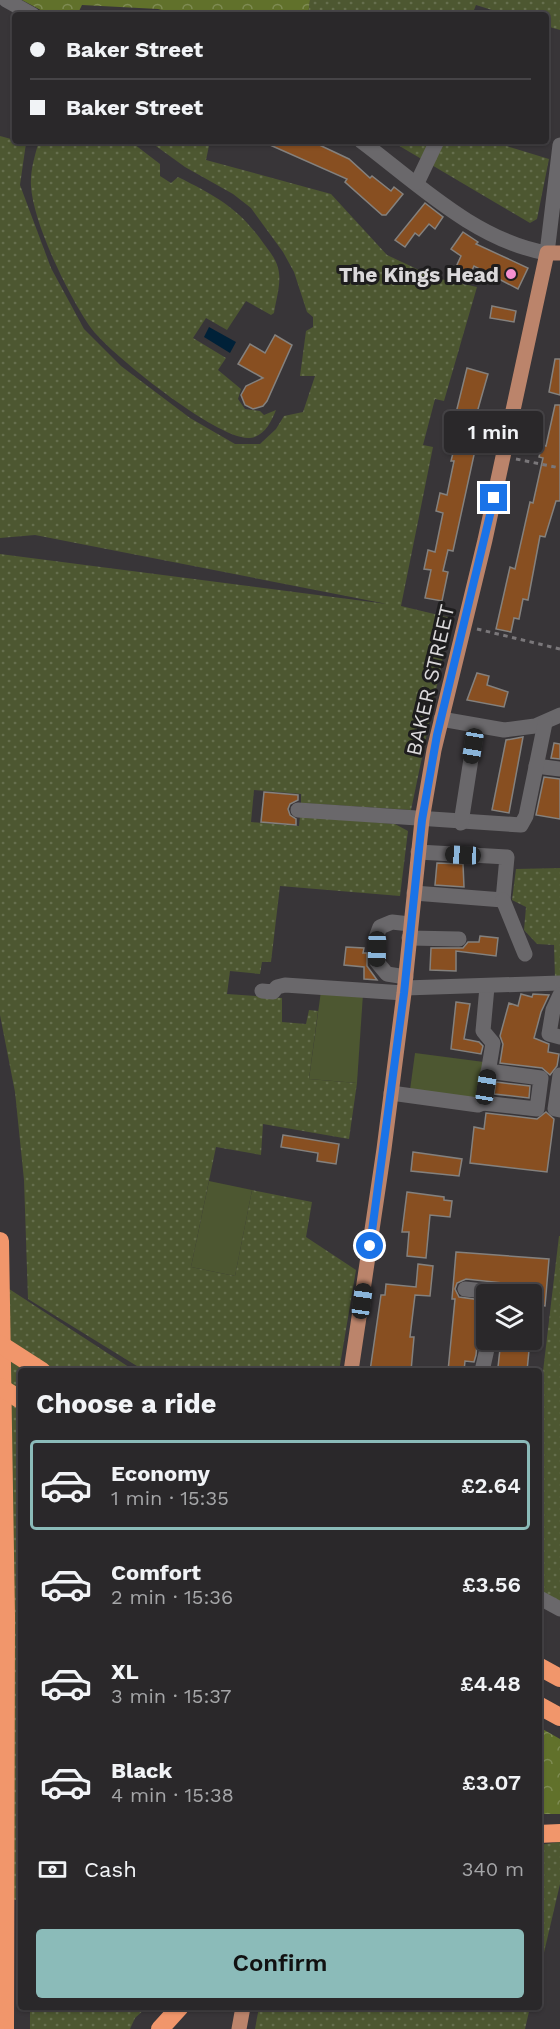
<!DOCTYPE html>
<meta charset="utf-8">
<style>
body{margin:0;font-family:"Work Sans",sans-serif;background:#323032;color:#f1f3f6;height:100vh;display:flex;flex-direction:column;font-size:22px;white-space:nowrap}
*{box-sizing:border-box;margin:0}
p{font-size:20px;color:#a5a6a8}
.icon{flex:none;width:33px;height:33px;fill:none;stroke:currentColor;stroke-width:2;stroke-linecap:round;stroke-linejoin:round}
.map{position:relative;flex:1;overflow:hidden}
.drawer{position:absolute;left:18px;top:1368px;width:524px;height:642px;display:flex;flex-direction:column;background:#2a282a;border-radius:6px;box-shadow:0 2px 4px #0004,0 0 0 2px #464447}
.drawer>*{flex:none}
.guide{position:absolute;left:12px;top:12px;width:537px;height:132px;border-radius:6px;box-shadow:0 2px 4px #0004,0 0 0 2px #464447;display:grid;align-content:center;height:132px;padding:0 18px;background:#2a282a}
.controls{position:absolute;left:476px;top:1284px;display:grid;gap:12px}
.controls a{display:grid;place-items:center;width:66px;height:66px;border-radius:6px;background:#2a282a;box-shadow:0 2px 4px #0004,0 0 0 2px #464447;font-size:30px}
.end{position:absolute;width:27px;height:27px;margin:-14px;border:8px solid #1a73e8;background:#fff;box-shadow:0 0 0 3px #fff}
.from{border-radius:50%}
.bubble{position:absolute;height:42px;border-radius:6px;background:#2a282a;box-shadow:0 2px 4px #0004,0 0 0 2px #464447;font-size:20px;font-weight:600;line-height:42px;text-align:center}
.car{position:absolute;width:18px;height:36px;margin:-18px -9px;border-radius:8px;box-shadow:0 0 4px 2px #0007;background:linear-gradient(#222 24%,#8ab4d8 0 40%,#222 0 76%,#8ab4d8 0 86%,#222 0)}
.guide b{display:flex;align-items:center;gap:21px;height:57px;font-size:22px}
.guide b+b{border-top:2px solid #464447}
.guide i{width:15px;height:15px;background:#f1f3f6}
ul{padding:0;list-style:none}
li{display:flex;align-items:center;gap:18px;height:90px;margin:0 12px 9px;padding:0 6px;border:3px solid transparent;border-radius:6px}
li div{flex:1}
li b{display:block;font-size:22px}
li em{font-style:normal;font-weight:600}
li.current{border-color:#8bbbb9}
li>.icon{width:54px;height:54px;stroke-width:1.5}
h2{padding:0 18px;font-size:27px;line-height:72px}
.pay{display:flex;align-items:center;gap:15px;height:66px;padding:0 18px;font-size:22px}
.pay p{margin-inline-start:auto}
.cta{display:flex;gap:12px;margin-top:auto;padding:12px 18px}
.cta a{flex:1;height:69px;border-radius:6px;background:#8bbbb9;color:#111;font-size:24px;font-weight:600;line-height:69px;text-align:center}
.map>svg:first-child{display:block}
</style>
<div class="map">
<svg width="560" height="2029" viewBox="0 0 560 2029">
<defs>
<pattern id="grass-dots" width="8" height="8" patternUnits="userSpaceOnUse" patternTransform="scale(1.5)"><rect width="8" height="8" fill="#4d5731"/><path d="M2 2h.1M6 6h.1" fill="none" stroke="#666f4e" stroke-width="1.8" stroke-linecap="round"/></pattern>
<pattern id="forest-crowns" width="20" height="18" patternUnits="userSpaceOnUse" patternTransform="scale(1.5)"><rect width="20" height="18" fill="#61712b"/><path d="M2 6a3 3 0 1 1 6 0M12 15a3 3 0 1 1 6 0" fill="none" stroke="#7e8b53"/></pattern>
</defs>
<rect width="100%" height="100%" fill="#383538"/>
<!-- grass -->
<g fill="url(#grass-dots)">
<polygon points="310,0 560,0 560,30 546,26 546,15 508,15 476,5 472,15 411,15 397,10 395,15 308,15"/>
<polygon points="0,136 26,143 20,185 51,268 84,329 121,366 190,418 235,444 260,444 276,429 284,416 303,412 315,376 300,376 306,331 313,327 313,317 307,312 294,272 283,252 251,208 233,194 185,167 149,141 210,141 206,160 331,194 387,255 436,278 477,287 444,401 435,399 423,445 433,447 401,606 451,618 411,810 301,803 301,794 254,790 251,822 299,826 300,816 395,824 408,831 400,896 280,886 271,962 262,962 260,974 230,971 227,994 282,998 282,1022 306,1024 309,1010 318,1011 309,1079 357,1083 349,1139 263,1124 261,1155 216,1147 191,1267 235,1276 252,1190 312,1202 306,1237 356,1270 339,1371 145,1371 28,1299 24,1180 15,1092 0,1015 0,554 387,604 35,535 0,538"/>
<path d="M39,141H130L160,164V176L171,183L178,177C216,196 239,208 264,244C269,251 276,259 278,268C282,282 276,299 274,313L271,315L246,301L227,330L206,318L193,338L226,358L218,370L241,389L238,399L245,409L260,411L264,415L276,410C271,422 265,436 250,438C219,441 110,354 91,328C69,297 33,223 31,186C30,171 35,155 39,141Z"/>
<polygon points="391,141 490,141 549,159 537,219 530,223"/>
<polygon points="560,868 560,978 555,978 554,945 537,944 524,930 526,907 512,900 516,869"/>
<polygon points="559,1236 560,1236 560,1608 539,1596 538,1414"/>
<polygon points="0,1283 135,1371 21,1371 21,1901 0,1897"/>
<polygon points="560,1842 560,1884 539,1974 538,1845"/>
<polygon points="30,2007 147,2007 135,2018 130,2029 30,2029"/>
<polygon points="259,2007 530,2007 525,2029 255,2029"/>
</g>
<!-- forest -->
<g fill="url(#forest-crowns)">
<polygon points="22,0 310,0 308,15 181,15 158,9 82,5 77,15 50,15"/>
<polygon points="539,1727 560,1739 560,1814 539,1814"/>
</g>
<!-- pitch -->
<g fill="#4d5731">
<polygon points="321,991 363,994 357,1083 309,1079"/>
<polygon points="415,1053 484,1062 479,1099 410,1090"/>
<polygon points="209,1181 252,1190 235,1276 191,1267"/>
</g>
<!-- water -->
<polygon fill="#002138" points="209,327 236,342 230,353 204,337"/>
<!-- building -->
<g fill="#884f21" stroke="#84817e" stroke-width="1.5">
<polygon points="261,141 311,141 349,159 370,178 372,176 391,191 394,187 403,194 386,215 382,215 345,182 347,179"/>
<polygon points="425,203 443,217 435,229 429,224 419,236 415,233 405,247 395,240"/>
<polygon points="463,232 478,242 476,244 528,268 518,289 474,266 466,284 450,280 461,256 451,249"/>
<polygon points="492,306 516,311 514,322 490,318"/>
<polygon points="275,335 292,345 267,401 263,406 253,409 245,405 241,395 246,386 263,378 238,364 250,344 265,353"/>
<polygon points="555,359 560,359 560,395 549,392"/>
<polygon points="467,368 488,374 472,430 479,432 453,551 448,550 443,571 448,572 442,601 425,598 431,570 424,569 428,550 435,552 443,513 436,511 440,493 447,495 454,461 451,461 461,422 454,421"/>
<polygon points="555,405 560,405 560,501 556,501 545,537 540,536 528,600 523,599 519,619 514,618 511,632 496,629 510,567 515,569 530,502 533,503 543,458 539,457 542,445 546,446"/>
<polygon points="477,673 489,676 487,685 508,692 504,707 467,700"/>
<polygon points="523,737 509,813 492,810 506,740"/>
<polygon points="554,743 560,744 560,759 551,758"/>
<polygon points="544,777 560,779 560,819 536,815"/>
<polygon points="264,792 298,795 298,800 290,804 288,809 290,815 296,819 296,825 261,822"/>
<polygon points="437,863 463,864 464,887 435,885"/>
<polygon points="480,936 498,938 496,956 456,951 456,971 430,970 431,948 463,948 468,942 479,942"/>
<polygon points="346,947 364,948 363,953 367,953 367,966 377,980 364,979 364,967 344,965"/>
<polygon points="521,994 532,997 533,994 549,995 541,1012 534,1038 549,1044 548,1052 559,1054 557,1066 550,1075 542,1068 500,1063 503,1044 500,1036 509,1003 518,1006"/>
<polygon points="456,1002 470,1004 464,1039 479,1042 483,1046 481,1054 451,1049"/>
<polygon points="496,1082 530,1086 529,1098 494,1094"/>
<polygon points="546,1112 554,1119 547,1172 470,1163 474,1127 484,1129 486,1113 537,1119"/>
<polygon points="283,1135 339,1144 336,1164 317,1161 318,1153 281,1147"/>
<polygon points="413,1152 462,1159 459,1176 411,1171"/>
<polygon points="407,1192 444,1197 444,1200 452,1201 450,1217 430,1215 426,1258 407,1256 409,1232 402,1232"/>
<polygon points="456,1252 549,1259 545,1306 531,1304 531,1286 466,1279 457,1283 455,1289 459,1297 481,1300 476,1355 474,1362 465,1361 464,1371 448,1371 455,1299 452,1299"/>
<polygon points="418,1264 433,1266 430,1296 415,1295 410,1337 414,1337 411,1371 370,1371 381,1295 385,1295 386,1284 416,1287"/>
<polygon points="501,1340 530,1340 527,1371 500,1371 498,1367"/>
</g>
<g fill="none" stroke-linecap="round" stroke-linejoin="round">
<!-- path -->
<g stroke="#7a777a" stroke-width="3" stroke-dasharray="4.5 4.5" stroke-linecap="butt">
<polyline points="516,459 560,468"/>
<polyline points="477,629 560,649"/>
</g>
<!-- minor -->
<g stroke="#6a686b" stroke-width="15">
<polyline points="6,0 33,15"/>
<path d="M361,141C417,183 476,241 547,253L560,145"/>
<polyline points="417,183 437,141"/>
<polyline points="441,719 504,730 535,726 560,715"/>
<polyline points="536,766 560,769"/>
<polyline points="298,810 521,825 526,816 545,723"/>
<polyline points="461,823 476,727"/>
<polyline points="414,893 503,900 507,857 418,852"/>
<polyline points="503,900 525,954"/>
<polyline points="409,938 459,939"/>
<polyline points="406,977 387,974 377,962 377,935 380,927 392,922 410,924"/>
<polyline points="487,987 483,1031 493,1043 483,1103 537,1109 541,1078 488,1071"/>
<polyline points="405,988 560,983"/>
<polyline points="262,991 273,992 277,987 285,985 404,993"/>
<polyline points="560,995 553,1010 549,1034 560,1037"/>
<polyline points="560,1075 555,1109 560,1110"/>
<polyline points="391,1093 478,1105 483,1103"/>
<polyline points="465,1289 515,1294"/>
<polyline points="482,1371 489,1340"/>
<polyline points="538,1597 560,1609"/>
</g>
<!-- major -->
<g stroke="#bb846b" stroke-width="15">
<polyline points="351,1371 384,1149 404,993 422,820 434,750 485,540 547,253 560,253"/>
<polyline points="239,2029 243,2007"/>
</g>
<!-- highway -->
<g stroke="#f1966b" stroke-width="18">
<polyline points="0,1241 6,1616 5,2029"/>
<polyline points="0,1344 42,1371"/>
<polyline points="0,1387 21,1400"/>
<polyline points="538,1666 560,1678"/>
<polyline points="538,1705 560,1717"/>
<polyline points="538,1834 560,1833"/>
<polyline points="160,2029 180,2007"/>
</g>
</g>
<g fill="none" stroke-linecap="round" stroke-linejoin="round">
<!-- route -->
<polyline stroke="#1a73e8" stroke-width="8" points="370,1246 404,993 422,820 437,735 494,498"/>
</g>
<!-- markers -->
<circle fill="#f690d0" stroke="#1e1d1e" stroke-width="2" cx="511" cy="274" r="6"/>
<g text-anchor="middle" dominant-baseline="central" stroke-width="6" stroke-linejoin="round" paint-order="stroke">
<!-- poi labels -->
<g font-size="21" font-weight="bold" fill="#dbd9db" stroke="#1e1d1e" text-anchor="end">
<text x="499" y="274">The Kings Head</text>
</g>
<!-- street labels -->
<g font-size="21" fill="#dbd9db" stroke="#1e1d1e">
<text transform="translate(430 680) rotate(-77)">BAKER STREET</text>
</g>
</g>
</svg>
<div class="controls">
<a><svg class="icon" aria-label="layers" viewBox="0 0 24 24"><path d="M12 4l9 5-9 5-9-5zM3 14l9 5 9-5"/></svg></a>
</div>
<i class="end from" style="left:370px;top:1246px"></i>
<i class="end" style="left:494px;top:498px"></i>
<div class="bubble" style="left:444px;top:411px;width:99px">1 min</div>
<i class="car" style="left:473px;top:746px;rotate:189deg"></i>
<i class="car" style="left:463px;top:855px;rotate:273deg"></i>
<i class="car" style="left:377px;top:949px;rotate:181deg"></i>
<i class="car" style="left:486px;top:1087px;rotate:9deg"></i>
<i class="car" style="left:362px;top:1301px;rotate:8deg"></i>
<div class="guide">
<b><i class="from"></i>Baker Street</b>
<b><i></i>Baker Street</b>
</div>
<section class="drawer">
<h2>Choose a ride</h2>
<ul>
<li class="current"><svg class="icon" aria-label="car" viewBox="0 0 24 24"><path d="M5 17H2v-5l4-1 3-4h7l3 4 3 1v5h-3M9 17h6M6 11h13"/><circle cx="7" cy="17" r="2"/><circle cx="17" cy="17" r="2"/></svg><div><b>Economy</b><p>1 min · 15:35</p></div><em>£2.64</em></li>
<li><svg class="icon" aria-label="car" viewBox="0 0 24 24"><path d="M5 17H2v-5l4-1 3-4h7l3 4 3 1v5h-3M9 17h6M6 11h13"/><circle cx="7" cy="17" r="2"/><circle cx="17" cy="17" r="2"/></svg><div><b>Comfort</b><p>2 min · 15:36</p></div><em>£3.56</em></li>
<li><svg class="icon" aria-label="car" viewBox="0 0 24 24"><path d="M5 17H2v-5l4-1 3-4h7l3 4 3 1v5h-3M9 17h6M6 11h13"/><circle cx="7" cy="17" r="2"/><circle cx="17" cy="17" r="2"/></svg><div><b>XL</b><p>3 min · 15:37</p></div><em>£4.48</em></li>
<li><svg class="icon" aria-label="car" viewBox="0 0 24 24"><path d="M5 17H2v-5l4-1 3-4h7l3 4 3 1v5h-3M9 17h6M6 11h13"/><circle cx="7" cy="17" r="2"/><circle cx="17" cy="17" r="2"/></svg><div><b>Black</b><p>4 min · 15:38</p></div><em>£3.07</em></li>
</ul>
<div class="pay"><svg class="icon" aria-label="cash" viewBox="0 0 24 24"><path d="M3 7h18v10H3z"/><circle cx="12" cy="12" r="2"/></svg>Cash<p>340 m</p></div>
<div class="cta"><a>Confirm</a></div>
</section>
</div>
